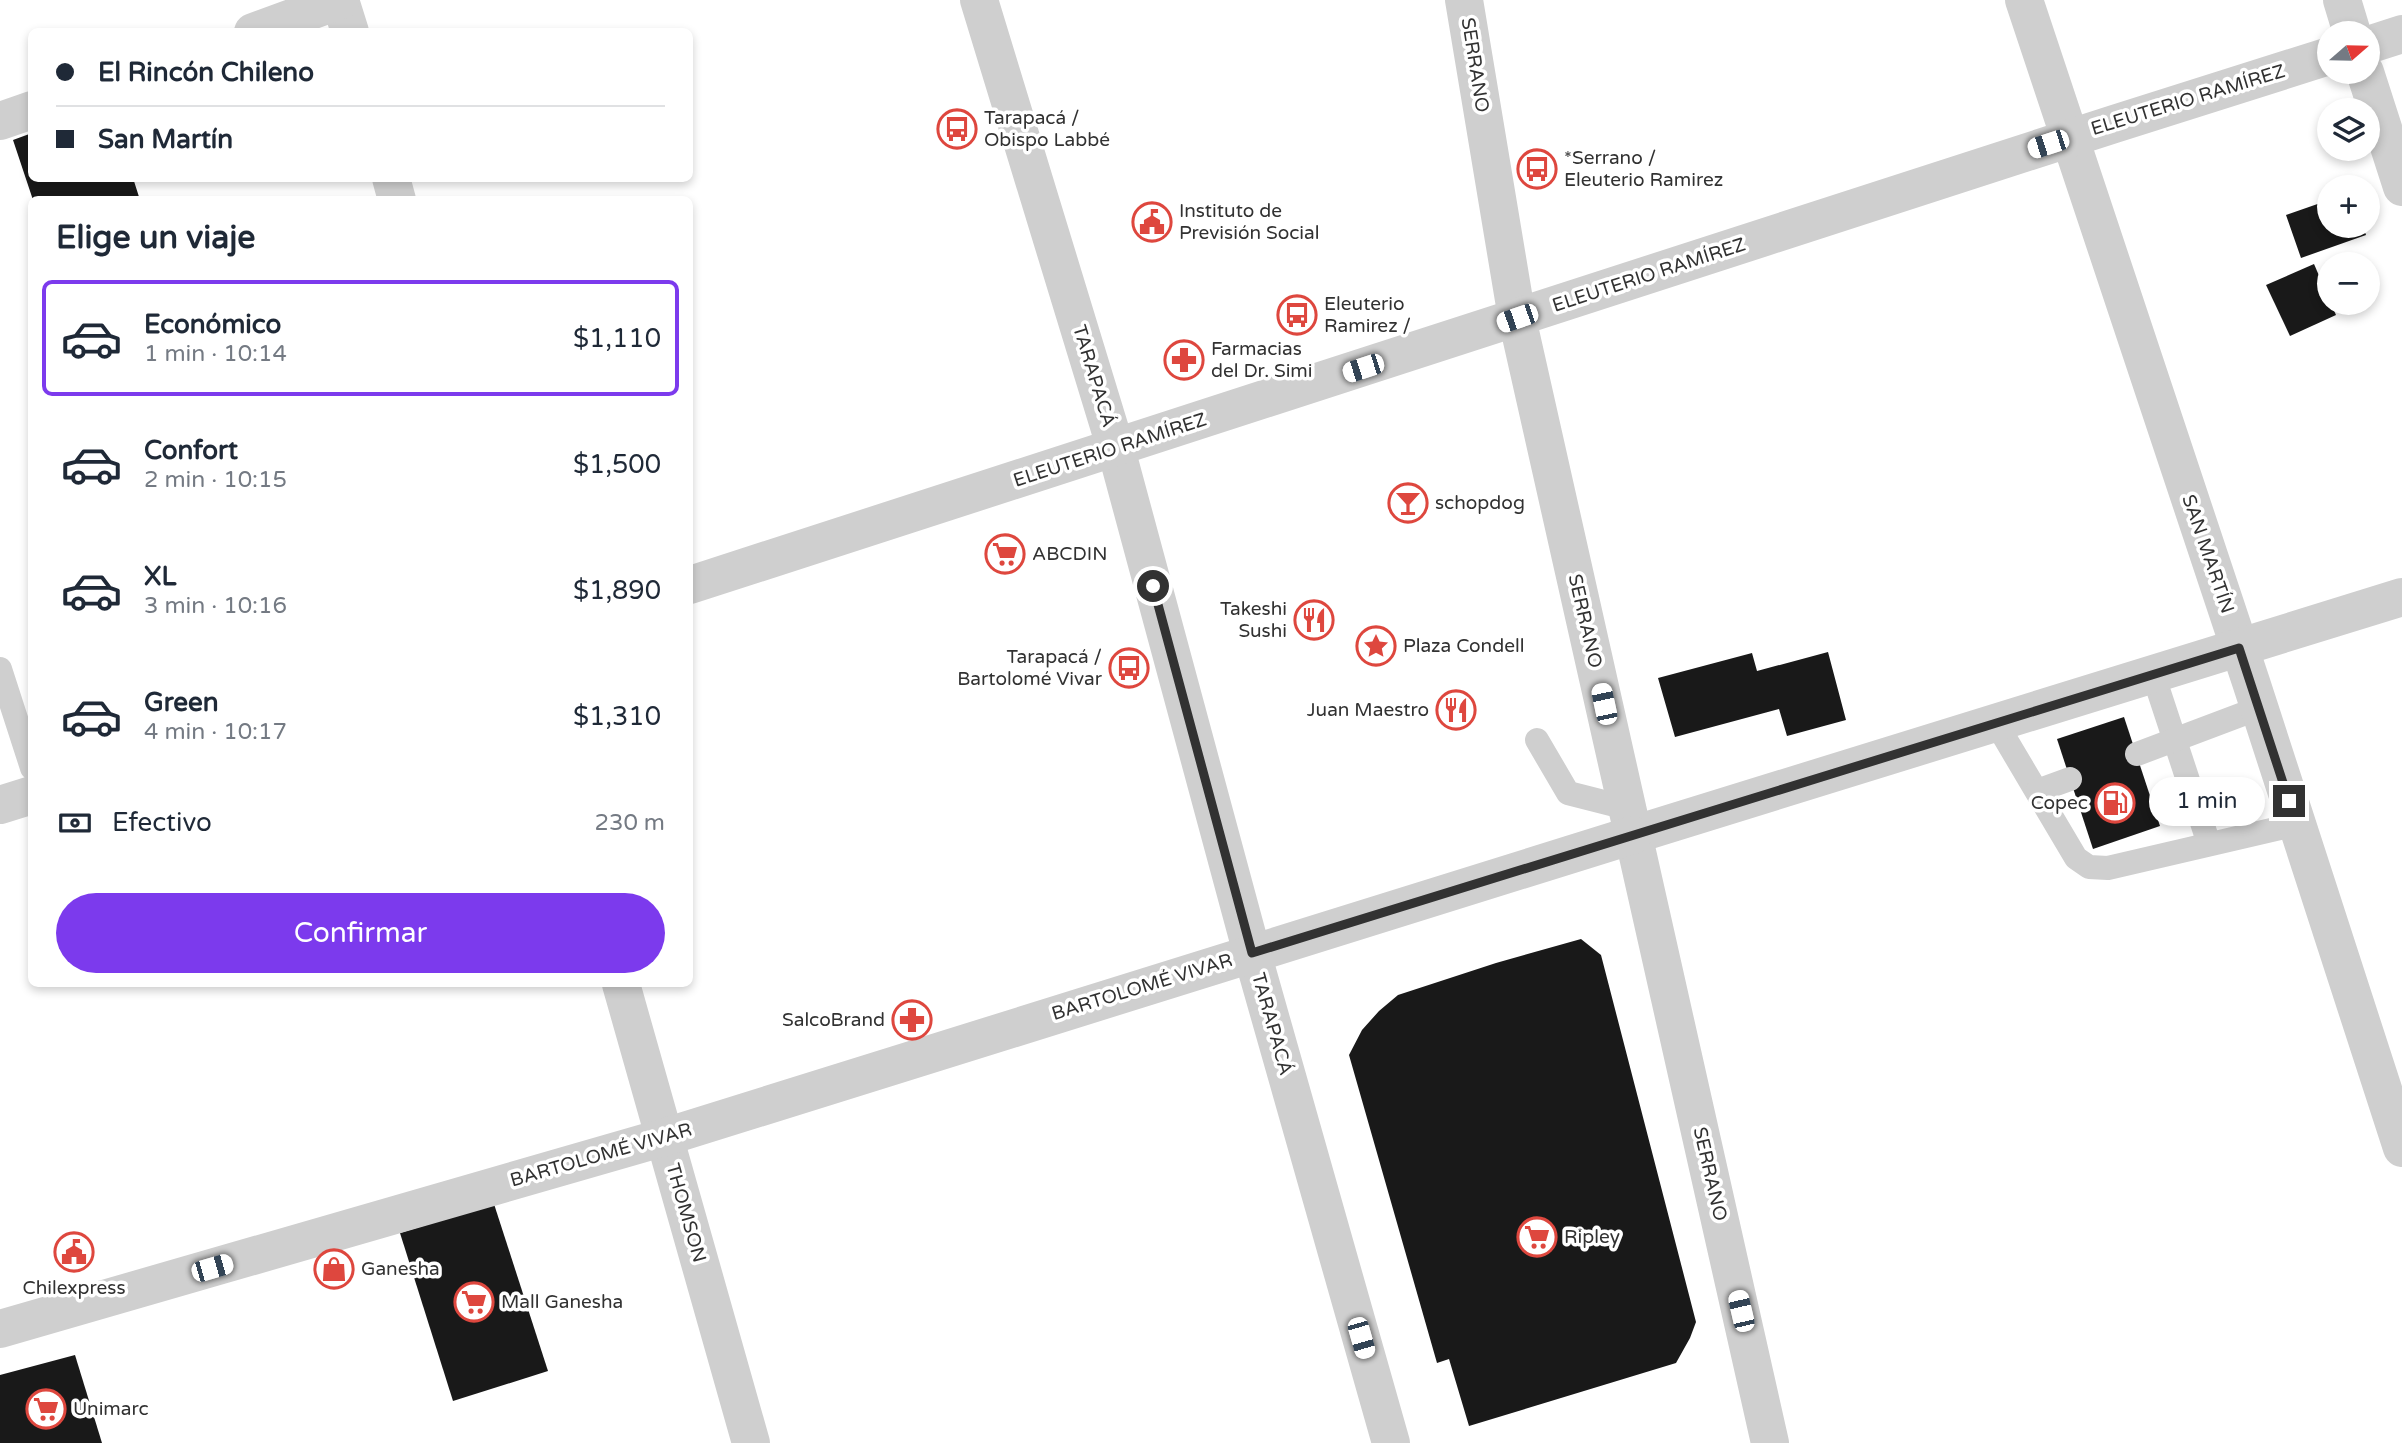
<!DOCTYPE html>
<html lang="es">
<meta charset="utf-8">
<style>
body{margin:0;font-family:"Varela Round",sans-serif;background:#f2f2f3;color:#1f2937;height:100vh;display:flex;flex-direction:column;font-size:26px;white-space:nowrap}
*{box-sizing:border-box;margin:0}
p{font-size:23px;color:#747a83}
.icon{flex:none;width:38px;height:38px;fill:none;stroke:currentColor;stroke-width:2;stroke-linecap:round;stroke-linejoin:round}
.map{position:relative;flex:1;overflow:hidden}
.details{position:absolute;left:28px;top:196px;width:665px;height:791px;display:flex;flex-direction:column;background:#fff;border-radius:10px;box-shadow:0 4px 10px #0003}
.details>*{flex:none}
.guide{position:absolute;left:28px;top:28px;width:665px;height:154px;border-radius:10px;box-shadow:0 4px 10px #0003;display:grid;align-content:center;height:154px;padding:0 28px;background:#fff}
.needle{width:46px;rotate:70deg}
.tools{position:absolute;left:2317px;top:21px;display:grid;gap:14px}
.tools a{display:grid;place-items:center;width:63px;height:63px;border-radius:50%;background:#fff;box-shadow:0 4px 10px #0003;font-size:35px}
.end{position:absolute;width:32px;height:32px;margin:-16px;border:9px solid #323232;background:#fff;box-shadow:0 0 0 4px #fff}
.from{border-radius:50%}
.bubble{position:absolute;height:49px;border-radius:24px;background:#fff;box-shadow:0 4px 10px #0003;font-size:23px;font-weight:600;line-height:49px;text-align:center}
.car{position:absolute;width:21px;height:42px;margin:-21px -10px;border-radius:9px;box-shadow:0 0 5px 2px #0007;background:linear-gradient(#fff 24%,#345 0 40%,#fff 0 76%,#345 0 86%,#fff 0)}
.guide b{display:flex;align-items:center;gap:24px;height:66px;font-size:26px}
.guide b+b{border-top:2px solid #e0e1e3}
.guide i{width:18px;height:18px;background:#1f2937}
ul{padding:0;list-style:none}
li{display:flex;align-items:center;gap:21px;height:116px;margin:0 14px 10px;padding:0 14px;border:4px solid transparent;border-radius:10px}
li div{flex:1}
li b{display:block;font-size:26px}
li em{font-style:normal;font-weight:600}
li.active{border-color:#7c3aed}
li>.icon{width:63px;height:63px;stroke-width:1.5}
h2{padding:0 28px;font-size:32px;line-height:84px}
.pay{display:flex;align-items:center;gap:18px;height:77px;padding:0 28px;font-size:26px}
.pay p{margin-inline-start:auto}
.cta{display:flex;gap:14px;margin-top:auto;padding:14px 28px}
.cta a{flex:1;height:80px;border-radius:42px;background:#7c3aed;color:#fff;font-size:28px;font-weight:600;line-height:80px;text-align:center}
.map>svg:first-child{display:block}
</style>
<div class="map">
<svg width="2402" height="1443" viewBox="0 0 2402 1443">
<rect width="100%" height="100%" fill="#fff"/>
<!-- building -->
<g fill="#191919">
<polygon points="32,133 32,178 133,178 140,200 33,200 13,140"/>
<polygon points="2329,200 2329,226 2363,226 2366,235 2301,258 2286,215"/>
<polygon points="2314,264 2336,315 2290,336 2266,285"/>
<polygon points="1828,652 1846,720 1787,736 1779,709 1675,737 1658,678 1752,653 1757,671"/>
<polygon points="2124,717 2160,826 2093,849 2057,739"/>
<polygon points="1581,939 1601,955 1696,1322 1690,1338 1676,1363 1469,1426 1449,1359 1437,1363 1349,1055 1362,1030 1379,1011 1398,995 1496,963"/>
<polygon points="494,1204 548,1371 453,1401 400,1233"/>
<polygon points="75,1355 102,1443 0,1443 0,1375"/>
</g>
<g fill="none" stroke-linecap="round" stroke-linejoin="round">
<!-- service -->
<g stroke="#cfcfcf" stroke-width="24">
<polyline points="0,669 32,768"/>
<polyline points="2153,674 2209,844"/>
<polyline points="1996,723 2076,858 2089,867 2108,868 2297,824"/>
<polyline points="1537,740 1568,793 1627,808"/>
<polyline points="2137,754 2259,708"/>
<polyline points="2037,791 2070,779"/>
</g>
<!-- minor -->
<g stroke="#cfcfcf" stroke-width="38">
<polyline points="340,0 350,32"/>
<polyline points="2024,0 2251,682 2402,1148"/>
<polyline points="2342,0 2352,33"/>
<polyline points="2365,72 2402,187"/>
<polyline points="391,178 397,200"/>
<polyline points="1633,835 2402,597"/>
<polyline points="621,984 751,1443"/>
</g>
<!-- tertiary -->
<g stroke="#cfcfcf" stroke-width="38">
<polyline points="979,0 1116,449 1252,953 1391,1443"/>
<polyline points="1464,0 1517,318 1770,1443"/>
<polyline points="253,32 341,0"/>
<polyline points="2368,45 2402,34"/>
<polyline points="0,121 32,110"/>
<path d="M690,585C1236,410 1781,228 2329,56"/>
<polyline points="0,805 32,795"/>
<polyline points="0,1329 665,1137 1633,835"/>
</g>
</g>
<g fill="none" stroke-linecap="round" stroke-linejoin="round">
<!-- route -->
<polyline stroke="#323232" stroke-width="9" points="1153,586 1252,953 2239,648 2289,801"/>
</g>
<!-- icons -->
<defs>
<g id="bus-ring" transform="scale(2.0125)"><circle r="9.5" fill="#fff" stroke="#de473e" stroke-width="1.5"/><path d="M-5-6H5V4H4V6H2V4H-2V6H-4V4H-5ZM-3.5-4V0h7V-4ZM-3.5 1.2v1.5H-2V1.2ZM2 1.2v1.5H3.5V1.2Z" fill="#de473e"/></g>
<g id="civic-ring" transform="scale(2.0125)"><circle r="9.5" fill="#fff" stroke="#de473e" stroke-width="1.5"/><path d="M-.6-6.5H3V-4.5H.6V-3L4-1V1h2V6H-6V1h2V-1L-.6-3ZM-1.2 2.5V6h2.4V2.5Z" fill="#de473e"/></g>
<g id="pharmacy-ring" transform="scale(2.0125)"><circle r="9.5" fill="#fff" stroke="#de473e" stroke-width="1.5"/><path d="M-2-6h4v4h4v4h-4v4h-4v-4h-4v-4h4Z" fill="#de473e"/></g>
<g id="bar-ring" transform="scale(2.0125)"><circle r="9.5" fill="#fff" stroke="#de473e" stroke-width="1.5"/><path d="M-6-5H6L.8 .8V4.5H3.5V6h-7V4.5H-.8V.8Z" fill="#de473e"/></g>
<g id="supermarket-ring" transform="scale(2.0125)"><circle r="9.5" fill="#fff" stroke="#de473e" stroke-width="1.5"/><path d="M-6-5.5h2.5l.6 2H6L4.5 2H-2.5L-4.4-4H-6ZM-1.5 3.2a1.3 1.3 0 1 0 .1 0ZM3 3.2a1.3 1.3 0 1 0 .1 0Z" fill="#de473e"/></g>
<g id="restaurant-ring" transform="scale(2.0125)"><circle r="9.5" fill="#fff" stroke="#de473e" stroke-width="1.5"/><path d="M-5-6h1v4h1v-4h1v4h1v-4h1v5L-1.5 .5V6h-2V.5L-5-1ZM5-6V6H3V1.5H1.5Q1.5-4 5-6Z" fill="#de473e"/></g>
<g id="sight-ring" transform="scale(2.0125)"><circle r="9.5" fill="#fff" stroke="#de473e" stroke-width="1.5"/><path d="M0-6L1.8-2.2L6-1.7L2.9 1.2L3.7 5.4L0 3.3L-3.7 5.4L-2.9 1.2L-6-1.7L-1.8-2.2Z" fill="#de473e"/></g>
<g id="fuel-ring" transform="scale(2.0125)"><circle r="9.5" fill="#fff" stroke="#de473e" stroke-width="1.5"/><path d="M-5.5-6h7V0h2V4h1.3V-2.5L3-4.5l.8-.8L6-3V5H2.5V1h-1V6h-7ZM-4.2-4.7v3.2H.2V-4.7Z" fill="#de473e"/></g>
<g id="shop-ring" transform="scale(2.0125)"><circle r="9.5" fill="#fff" stroke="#de473e" stroke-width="1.5"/><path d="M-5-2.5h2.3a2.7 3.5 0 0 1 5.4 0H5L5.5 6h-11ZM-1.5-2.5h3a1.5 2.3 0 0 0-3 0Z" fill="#de473e"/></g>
</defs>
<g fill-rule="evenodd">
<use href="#bus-ring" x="957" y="129"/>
<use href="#bus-ring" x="1537" y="169"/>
<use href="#civic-ring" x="1152" y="222"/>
<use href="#bus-ring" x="1297" y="315"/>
<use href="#pharmacy-ring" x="1184" y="360"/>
<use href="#bar-ring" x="1408" y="503"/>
<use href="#supermarket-ring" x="1005" y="554"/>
<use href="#restaurant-ring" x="1314" y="620"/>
<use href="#sight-ring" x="1376" y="646"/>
<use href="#bus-ring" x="1129" y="668"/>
<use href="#restaurant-ring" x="1456" y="710"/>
<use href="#fuel-ring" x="2115" y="803"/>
<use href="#pharmacy-ring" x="912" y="1020"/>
<use href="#supermarket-ring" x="1537" y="1237"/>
<use href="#civic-ring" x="74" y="1252"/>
<use href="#shop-ring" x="334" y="1269"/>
<use href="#supermarket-ring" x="474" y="1302"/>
<use href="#supermarket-ring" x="46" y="1409"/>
</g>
<g text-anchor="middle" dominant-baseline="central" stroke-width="7" stroke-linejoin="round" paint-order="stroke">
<!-- street labels -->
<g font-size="19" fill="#323232" stroke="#fff">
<text transform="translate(1475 65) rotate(81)">SERRANO</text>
<text transform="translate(2188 100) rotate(-17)">ELEUTERIO RAMÍREZ</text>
<text transform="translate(1649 275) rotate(-18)">ELEUTERIO RAMÍREZ</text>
<text transform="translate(1094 376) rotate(73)">TARAPACÁ</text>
<text transform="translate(1110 450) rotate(-18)">ELEUTERIO RAMÍREZ</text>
<text transform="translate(2208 554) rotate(71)">SAN MARTÍN</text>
<text transform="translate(1585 621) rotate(77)">SERRANO</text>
<text transform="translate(1142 987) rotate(-17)">BARTOLOMÉ VIVAR</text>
<text transform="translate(1272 1024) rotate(74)">TARAPACÁ</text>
<text transform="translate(601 1155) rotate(-16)">BARTOLOMÉ VIVAR</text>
<text transform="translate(1710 1174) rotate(77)">SERRANO</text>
<text transform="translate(686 1213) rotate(74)">THOMSON</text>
</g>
<!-- poi labels -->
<g font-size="19" fill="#323232" stroke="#fff" text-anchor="start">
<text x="984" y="118">Tarapacá /<tspan x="984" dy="22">Obispo Labbé</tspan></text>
<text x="1564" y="158">*Serrano /<tspan x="1564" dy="22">Eleuterio Ramirez</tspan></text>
<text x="1179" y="211">Instituto de<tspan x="1179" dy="22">Previsión Social</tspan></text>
<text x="1324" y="304">Eleuterio<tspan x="1324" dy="22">Ramirez /</tspan></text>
<text x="1211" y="349">Farmacias<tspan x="1211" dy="22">del Dr. Simi</tspan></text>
<text x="1435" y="503">schopdog</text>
<text x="1032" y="554">ABCDIN</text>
<text x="1287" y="609" text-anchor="end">Takeshi<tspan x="1287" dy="22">Sushi</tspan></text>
<text x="1403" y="646">Plaza Condell</text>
<text x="1102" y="657" text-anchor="end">Tarapacá /<tspan x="1102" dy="22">Bartolomé Vivar</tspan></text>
<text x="1429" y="710" text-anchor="end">Juan Maestro</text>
<text x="2088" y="803" text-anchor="end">Copec</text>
<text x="885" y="1020" text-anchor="end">SalcoBrand</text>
<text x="1564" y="1237">Ripley</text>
<text x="361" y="1269">Ganesha</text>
<text x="74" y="1288" text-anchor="middle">Chilexpress</text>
<text x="501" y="1302">Mall Ganesha</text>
<text x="73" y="1409">Unimarc</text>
</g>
</g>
</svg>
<div class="tools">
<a><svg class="needle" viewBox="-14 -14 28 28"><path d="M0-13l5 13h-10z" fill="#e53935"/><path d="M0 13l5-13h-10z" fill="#747a83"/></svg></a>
<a><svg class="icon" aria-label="layers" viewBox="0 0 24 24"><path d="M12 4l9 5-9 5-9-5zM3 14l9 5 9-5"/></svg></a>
<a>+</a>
<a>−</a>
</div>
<i class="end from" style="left:1153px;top:586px"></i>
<i class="end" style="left:2289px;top:801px"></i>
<div class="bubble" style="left:2149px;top:777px;width:116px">1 min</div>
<i class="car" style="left:2048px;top:144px;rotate:252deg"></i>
<i class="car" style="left:1517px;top:318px;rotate:251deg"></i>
<i class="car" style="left:1363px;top:368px;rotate:252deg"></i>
<i class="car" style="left:1604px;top:704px;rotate:348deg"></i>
<i class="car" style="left:212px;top:1268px;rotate:74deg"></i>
<i class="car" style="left:1741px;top:1311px;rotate:347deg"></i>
<i class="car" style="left:1361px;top:1338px;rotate:164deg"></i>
<div class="guide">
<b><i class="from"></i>El Rincón Chileno</b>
<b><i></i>San Martín</b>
</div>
<section class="details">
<h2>Elige un viaje</h2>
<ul>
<li class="active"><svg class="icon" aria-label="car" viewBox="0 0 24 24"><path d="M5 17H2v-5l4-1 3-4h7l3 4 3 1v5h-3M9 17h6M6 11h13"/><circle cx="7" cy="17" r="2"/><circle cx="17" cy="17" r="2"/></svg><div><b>Económico</b><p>1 min · 10:14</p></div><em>$1,110</em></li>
<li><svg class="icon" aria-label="car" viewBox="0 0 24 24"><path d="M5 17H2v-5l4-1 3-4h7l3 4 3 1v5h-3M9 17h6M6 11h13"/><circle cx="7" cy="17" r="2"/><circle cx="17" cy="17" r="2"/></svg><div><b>Confort</b><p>2 min · 10:15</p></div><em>$1,500</em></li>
<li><svg class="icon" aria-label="car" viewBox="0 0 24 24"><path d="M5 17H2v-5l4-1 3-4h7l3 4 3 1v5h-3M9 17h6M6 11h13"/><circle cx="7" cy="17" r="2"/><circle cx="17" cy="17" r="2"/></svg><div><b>XL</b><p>3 min · 10:16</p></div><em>$1,890</em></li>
<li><svg class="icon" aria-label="car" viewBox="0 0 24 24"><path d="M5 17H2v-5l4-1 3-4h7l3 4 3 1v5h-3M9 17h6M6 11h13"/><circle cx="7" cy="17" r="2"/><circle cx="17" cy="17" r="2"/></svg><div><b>Green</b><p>4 min · 10:17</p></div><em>$1,310</em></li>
</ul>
<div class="pay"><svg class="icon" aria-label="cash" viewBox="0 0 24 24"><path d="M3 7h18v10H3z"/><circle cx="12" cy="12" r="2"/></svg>Efectivo<p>230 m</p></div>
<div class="cta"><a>Confirmar</a></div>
</section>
</div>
